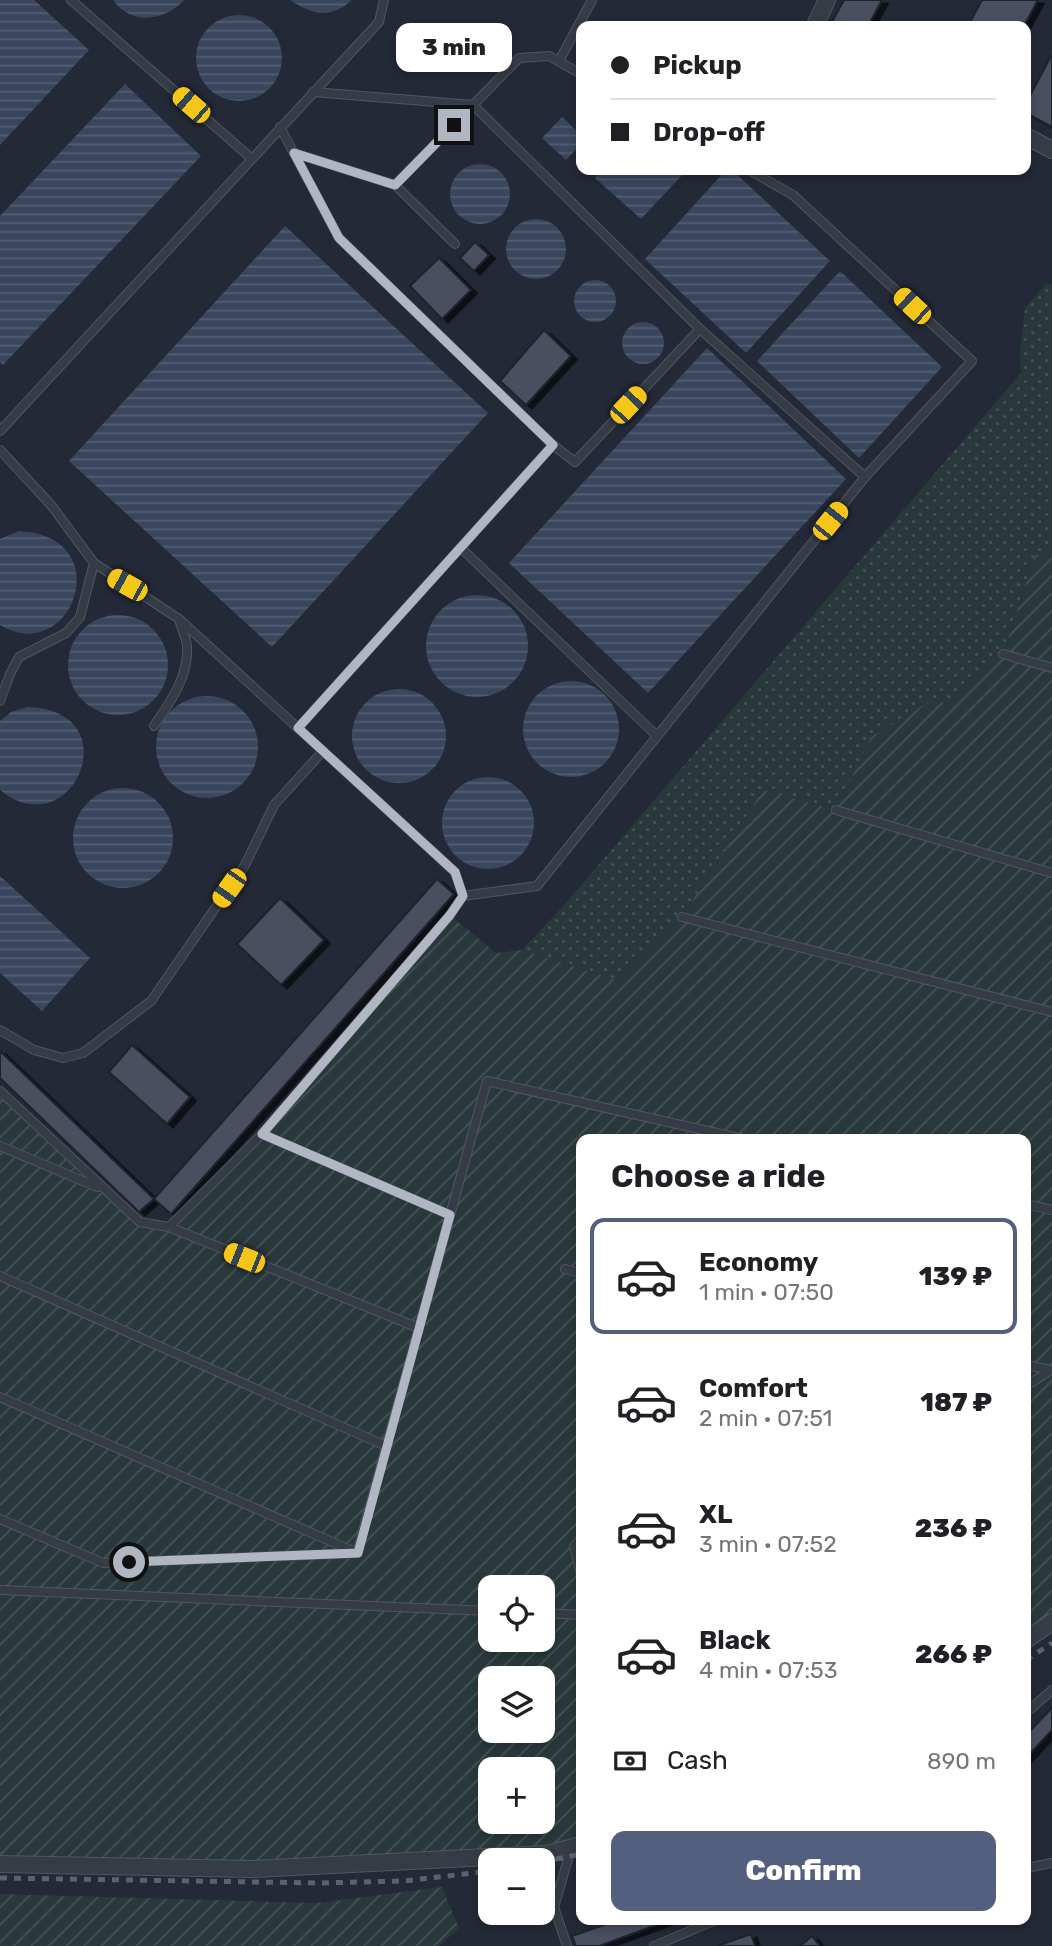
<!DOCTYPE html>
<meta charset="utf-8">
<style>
body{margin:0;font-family:Rubik,sans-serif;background:#f2f2f2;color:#202124;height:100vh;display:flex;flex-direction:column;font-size:26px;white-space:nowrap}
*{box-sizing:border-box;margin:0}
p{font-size:23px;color:#757577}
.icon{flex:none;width:38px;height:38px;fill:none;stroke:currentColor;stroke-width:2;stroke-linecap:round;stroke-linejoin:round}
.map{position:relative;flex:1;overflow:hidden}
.drawer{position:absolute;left:576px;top:1134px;width:455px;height:791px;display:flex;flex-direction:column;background:#fff;border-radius:14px;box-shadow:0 4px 10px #0003}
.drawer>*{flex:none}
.guide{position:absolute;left:576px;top:21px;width:455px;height:154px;border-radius:14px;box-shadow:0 4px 10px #0003;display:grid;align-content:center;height:154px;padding:0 35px;background:#fff}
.controls{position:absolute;left:478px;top:1575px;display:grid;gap:14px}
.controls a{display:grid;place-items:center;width:77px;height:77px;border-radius:14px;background:#fff;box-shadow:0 4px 10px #0003;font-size:35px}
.end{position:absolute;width:32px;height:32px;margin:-16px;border:9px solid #b1b6c3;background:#111;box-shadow:0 0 0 4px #111}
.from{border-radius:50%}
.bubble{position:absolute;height:49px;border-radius:14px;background:#fff;box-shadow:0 4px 10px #0003;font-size:23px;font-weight:800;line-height:49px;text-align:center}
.car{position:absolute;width:21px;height:42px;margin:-21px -10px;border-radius:9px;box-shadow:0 0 5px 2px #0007;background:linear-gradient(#f5c518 24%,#345 0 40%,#f5c518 0 76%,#345 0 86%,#f5c518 0)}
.guide b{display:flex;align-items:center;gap:24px;height:66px;font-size:26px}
.guide b+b{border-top:2px solid #e0e0e0}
.guide i{width:18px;height:18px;background:#202124}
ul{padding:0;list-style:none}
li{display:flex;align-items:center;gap:21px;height:116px;margin:0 14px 10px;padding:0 21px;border:4px solid transparent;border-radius:14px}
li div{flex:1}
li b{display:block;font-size:26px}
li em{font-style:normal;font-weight:800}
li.on{border-color:#525f7e}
li>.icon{width:63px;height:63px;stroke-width:1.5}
h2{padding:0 35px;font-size:32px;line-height:84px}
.pay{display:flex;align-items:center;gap:18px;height:77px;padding:0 35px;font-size:26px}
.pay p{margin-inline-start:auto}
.primary-button{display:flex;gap:14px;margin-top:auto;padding:14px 35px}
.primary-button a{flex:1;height:80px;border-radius:14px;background:#525f7e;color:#fff;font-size:28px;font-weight:800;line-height:80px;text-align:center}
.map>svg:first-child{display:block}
</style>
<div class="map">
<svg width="1052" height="1946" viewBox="0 0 1052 1946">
<defs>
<pattern id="grass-dots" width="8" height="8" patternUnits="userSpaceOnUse" patternTransform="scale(1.75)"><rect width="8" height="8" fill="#29393b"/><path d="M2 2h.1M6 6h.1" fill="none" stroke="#465356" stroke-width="1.8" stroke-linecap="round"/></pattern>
<pattern id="garden-furrows" width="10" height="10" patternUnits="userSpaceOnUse" patternTransform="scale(1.75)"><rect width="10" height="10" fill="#29393b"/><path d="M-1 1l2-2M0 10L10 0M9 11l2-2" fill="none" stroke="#465356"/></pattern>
<pattern id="water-rules" width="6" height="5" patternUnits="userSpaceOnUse" patternTransform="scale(1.75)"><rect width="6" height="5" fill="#3a465d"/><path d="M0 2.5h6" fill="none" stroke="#545e73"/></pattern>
<filter id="shadow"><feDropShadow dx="6" dy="3.5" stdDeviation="0" flood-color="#0009"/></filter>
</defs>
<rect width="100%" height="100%" fill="#232936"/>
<!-- grass -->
<polygon fill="url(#grass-dots)" points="1046,284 1052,284 1052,555 1035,555 1003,654 955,702 927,703 836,810 763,790 682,917 620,981 522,950 565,904 1021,373 1020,353 1025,308"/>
<!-- garden -->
<g fill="url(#garden-furrows)" fill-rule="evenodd">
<path d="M1035,555H1052V1622L1026,1640V1139H581V1845L252,1869L0,1864V1091L140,1222L169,1227L262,1134L450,915L496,953L522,950L620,981L682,917L763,790L836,810L871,737L927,703L955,702L1003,654ZM490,1587H542V1640H490ZM490,1678H542V1731H490ZM490,1769H542V1822H490Z"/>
<polygon points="442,1887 459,1928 439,1946 0,1946 0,1894 316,1903"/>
</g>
<!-- water -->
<g fill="url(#water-rules)">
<polygon points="0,0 34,0 89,50 0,145"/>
<path d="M113,0H184C165,21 131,26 113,0Z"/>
<path d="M290,0H352C331,19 312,15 290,0Z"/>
<circle cx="239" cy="58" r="43"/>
<polygon points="125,84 201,156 3,365 0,362 0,216"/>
<polygon points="562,117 581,135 581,144 566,160 542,138"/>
<circle cx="480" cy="194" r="30"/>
<polygon points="602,170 685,170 686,171 641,219 595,178"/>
<polygon points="726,170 732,170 830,261 746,353 645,259"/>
<circle cx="536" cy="249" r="30"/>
<polygon points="285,226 488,413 272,647 69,461"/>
<polygon points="840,271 942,367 859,458 757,361"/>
<circle cx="595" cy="301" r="21"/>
<circle cx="643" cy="343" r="21"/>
<polygon points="707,348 846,479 648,693 509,563"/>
<path d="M19,531C120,536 72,668 0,625V539Z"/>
<circle cx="477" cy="646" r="51"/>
<circle cx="118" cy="665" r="50"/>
<circle cx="571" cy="729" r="48"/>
<circle cx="399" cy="736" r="47"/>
<circle cx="207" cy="747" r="51"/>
<path d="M28,707C131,710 73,849 0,790V721L11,712Z"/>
<circle cx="488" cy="823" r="46"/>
<circle cx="123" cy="838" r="50"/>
<polygon points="0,876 90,958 42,1011 0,973"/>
</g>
<!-- building -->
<g fill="#4a505f" stroke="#1e232d" stroke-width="2" filter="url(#shadow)">
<polygon points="844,0 882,0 868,26 839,26 832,22"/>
<polygon points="982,0 1038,0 1024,26 968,26"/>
<polygon points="1052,54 1052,127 1026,113 1026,103"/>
<polygon points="475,242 489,255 474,271 460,258"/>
<polygon points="439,258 471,290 442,319 410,286"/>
<polygon points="544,330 571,356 526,405 500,381"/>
<polygon points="437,879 454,894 171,1214 154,1199"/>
<polygon points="280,898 324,940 281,985 237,944"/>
<polygon points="132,1045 190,1097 167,1124 109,1072"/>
<polygon points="0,1051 154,1199 139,1212 0,1078"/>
<polygon points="1052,1708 1052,1730 1026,1758 1026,1735"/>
<polygon points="618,1920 670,1920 599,1946 576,1946 572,1936"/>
<polygon points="751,1934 755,1946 717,1946"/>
<polygon points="812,1936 820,1946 800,1946"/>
</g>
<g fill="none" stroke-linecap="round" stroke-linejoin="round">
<!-- lane casing -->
<g stroke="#515661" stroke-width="10">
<g id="lane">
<polyline points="71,0 251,158"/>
<polyline points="559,61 592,0"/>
<polyline points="313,92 473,105 700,329"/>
<polyline points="280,127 339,238 553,445"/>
<polyline points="294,153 395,185 519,58 549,56 581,74"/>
<polyline points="749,170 793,195 972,361 865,477"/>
<polyline points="395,185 455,244"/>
<polyline points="0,431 379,22 384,0"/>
<polyline points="0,450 51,505 94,563 80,617 66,633 19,657 10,674 0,701"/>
<polyline points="461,548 657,736"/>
<path d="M94,563L179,619C181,628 186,637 187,646C189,677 170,702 154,726"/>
<polyline points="1003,654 1052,668"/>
<polyline points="298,728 553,445 575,462 700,329 865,477 537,886 463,896"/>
<polyline points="836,810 1052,873"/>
<polyline points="682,917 1052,1012"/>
<polyline points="0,1030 34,1050 63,1058 83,1053 151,1001 245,865 274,805 323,751"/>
<polyline points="0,1091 140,1222 169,1227 262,1134 450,915 463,896 455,872 179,619"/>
<polyline points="262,1134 450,1215"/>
<polyline points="0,1146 97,1187"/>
<polyline points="1026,1204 1052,1210"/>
<polyline points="169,1227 419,1328"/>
<polyline points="565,1269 581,1273"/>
<polyline points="0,1276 386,1446"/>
<polyline points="1026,1365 1052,1370"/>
<polyline points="1026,1386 1051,1370"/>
<polyline points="0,1397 353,1551"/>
<polyline points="0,1519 103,1563 357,1553 487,1081 743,1139"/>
<polyline points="581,1538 574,1547 581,1574"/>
<polyline points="0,1590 490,1611"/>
<polyline points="542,1613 581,1615"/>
<polyline points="1026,1713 1052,1690"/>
<polyline points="1026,1868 1052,1863"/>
<polyline points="567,1946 554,1907 571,1849"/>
<polyline points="654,1946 716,1920"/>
</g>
</g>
<!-- street casing -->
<g stroke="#515661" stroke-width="18">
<g id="street">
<polyline points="817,26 815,25 827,0"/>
<polyline points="1026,136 1052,150"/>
<polyline points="1026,1640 1052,1622"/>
<polyline points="0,1864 252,1869 547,1854 581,1845"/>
</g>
</g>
<!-- lane -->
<use href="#lane" stroke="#363c46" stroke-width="8"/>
<!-- street -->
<use href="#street" stroke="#363c46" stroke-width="16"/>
<!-- rail -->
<g stroke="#5b616f" stroke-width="5" stroke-dasharray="7 7" stroke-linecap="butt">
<polyline points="1026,1660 1052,1643"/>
<polyline points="542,1862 581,1854"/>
<polyline points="0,1878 320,1883 404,1881 490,1871"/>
</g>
</g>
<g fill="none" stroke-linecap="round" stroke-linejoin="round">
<!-- route -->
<polyline stroke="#b1b6c3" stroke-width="9" points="129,1562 358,1553 450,1215 262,1134 450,915 463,896 455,872 298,728 553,445 339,238 294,153 395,185 454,125"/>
</g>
</svg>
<div class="controls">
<a><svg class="icon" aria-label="locate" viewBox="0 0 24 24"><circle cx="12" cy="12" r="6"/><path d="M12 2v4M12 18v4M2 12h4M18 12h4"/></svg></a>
<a><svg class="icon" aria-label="layers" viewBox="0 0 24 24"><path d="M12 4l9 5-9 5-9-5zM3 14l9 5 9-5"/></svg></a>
<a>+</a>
<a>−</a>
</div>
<i class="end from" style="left:129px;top:1562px"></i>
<i class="end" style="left:454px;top:125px"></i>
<div class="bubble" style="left:396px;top:23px;width:116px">3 min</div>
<i class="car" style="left:191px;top:105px;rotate:311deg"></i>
<i class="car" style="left:912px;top:306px;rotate:313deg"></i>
<i class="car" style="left:628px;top:405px;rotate:43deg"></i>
<i class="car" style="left:830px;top:521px;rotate:39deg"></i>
<i class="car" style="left:127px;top:585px;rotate:299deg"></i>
<i class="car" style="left:229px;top:888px;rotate:215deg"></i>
<i class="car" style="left:244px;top:1258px;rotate:292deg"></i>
<div class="guide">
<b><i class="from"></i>Pickup</b>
<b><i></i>Drop-off</b>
</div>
<section class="drawer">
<h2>Choose a ride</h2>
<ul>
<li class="on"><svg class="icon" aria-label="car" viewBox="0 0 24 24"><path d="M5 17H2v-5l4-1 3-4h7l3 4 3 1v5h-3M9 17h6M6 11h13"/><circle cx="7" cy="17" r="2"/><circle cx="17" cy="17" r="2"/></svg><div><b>Economy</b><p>1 min · 07:50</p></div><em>139 ₽</em></li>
<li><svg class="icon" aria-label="car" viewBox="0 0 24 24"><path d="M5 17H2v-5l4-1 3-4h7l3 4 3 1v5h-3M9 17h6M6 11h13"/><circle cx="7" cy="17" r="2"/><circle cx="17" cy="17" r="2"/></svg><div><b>Comfort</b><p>2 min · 07:51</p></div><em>187 ₽</em></li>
<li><svg class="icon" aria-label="car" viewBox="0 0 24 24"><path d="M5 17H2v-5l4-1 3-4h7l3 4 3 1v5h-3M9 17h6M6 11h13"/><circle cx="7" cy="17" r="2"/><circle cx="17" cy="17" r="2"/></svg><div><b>XL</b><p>3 min · 07:52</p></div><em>236 ₽</em></li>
<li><svg class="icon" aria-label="car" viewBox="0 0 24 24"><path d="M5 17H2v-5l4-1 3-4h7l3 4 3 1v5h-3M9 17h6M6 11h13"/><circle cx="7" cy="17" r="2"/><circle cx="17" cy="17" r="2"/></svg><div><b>Black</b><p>4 min · 07:53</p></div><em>266 ₽</em></li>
</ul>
<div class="pay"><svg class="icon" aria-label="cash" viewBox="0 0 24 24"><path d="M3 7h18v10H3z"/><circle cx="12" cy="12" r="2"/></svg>Cash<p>890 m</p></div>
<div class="primary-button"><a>Confirm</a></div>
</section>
</div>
